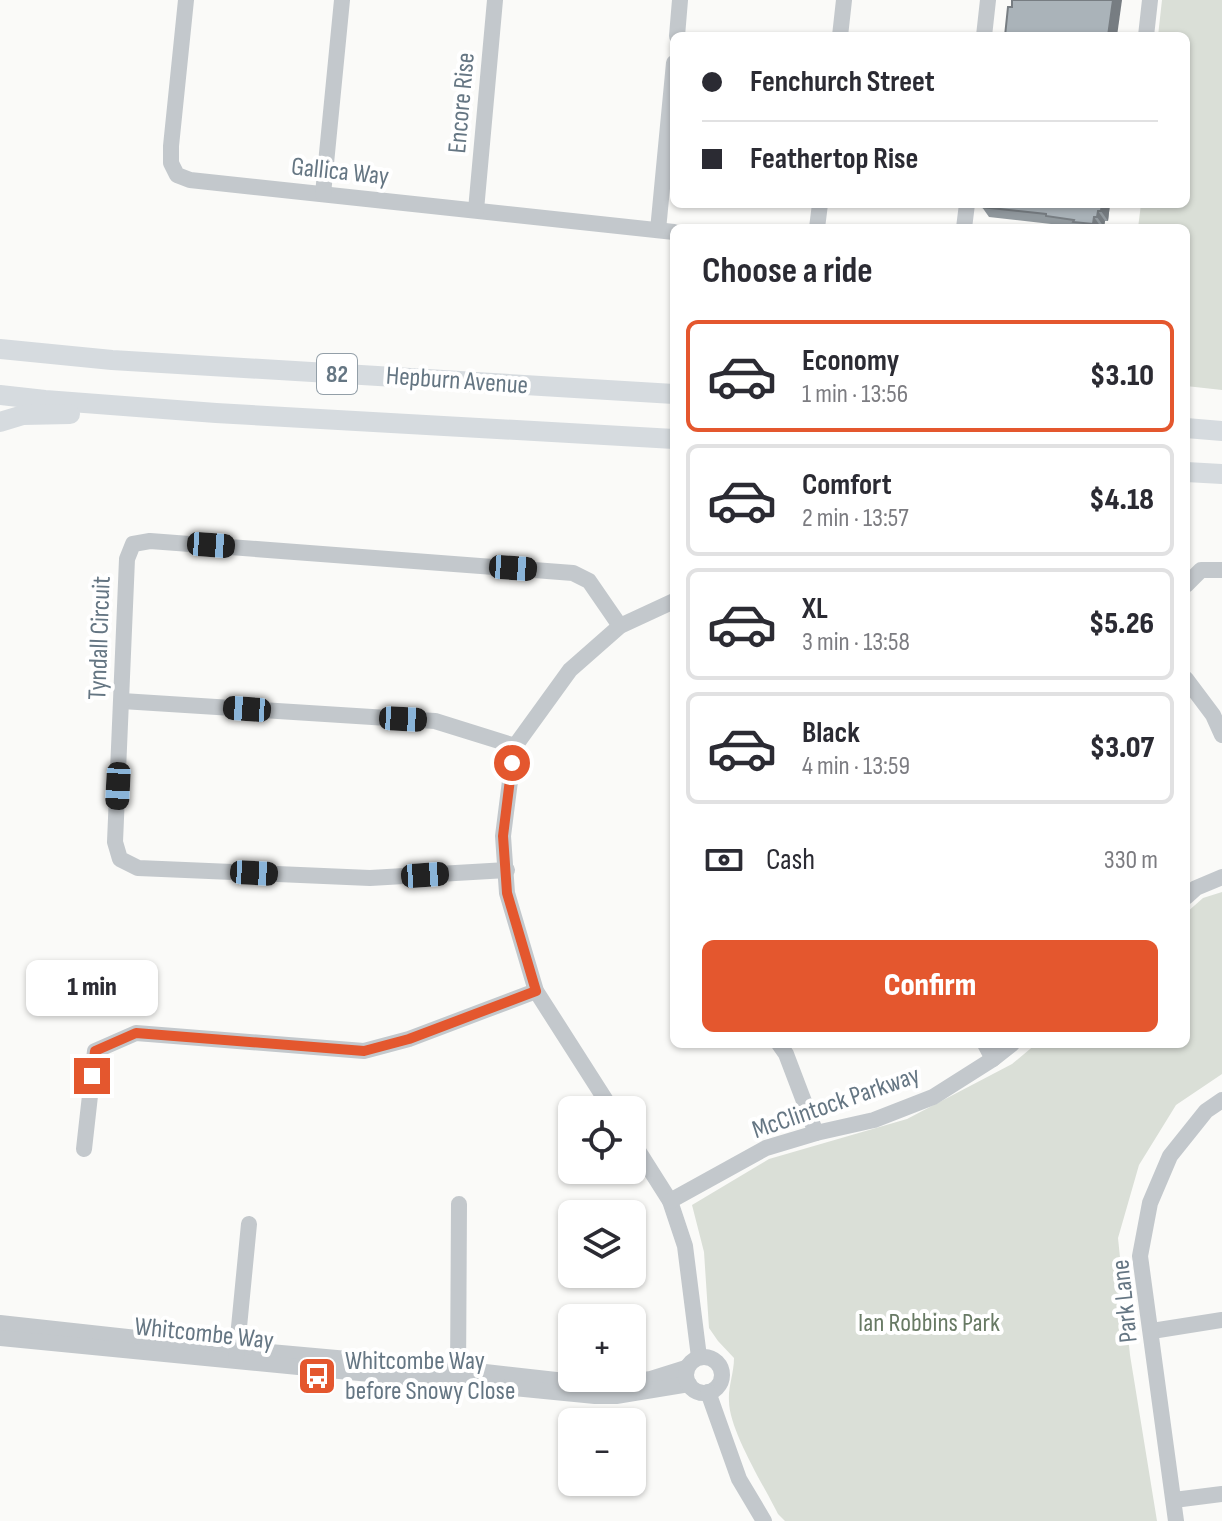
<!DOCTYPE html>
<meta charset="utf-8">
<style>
body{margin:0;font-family:"Sofia Sans Condensed",sans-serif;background:#f2f2f3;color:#2b2b33;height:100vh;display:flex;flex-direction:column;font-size:30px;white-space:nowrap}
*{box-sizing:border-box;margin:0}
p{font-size:26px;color:#7c7c81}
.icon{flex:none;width:44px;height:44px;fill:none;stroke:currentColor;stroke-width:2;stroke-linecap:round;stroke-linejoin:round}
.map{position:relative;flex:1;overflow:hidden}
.drawer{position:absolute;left:670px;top:224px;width:520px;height:824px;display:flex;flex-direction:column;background:#fff;border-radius:12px;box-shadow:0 2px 6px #0004}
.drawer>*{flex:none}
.guide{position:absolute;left:670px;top:32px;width:520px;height:176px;border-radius:12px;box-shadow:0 2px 6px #0004;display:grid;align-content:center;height:176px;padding:0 32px;background:#fff}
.buttons{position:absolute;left:558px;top:1096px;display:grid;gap:16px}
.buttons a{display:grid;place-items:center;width:88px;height:88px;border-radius:12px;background:#fff;box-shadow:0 2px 6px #0004;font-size:40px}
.end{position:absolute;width:36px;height:36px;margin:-18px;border:10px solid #e4572e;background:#fff;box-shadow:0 0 0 4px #fff}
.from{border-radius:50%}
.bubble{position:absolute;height:56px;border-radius:12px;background:#fff;box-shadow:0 2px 6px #0004;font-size:26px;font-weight:800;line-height:56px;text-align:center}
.car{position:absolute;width:24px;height:48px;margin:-24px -12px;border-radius:10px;box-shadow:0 0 6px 2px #0007;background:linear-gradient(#222 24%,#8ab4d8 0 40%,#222 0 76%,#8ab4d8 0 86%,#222 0)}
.guide b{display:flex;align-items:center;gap:28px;height:76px;font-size:30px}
.guide b+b{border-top:2px solid #e1e1e2}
.guide i{width:20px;height:20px;background:#2b2b33}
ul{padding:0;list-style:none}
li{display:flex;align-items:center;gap:24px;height:112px;margin:0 16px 12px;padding:0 16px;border:4px solid #e1e1e2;border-radius:12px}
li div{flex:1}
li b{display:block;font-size:30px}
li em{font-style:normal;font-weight:800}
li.on{border-color:#e4572e}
li>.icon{width:72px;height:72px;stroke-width:1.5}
h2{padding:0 32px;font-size:36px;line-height:96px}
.pay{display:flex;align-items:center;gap:20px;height:88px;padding:0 32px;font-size:30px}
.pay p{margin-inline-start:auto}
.action{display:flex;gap:16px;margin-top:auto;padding:16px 32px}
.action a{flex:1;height:92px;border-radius:12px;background:#e4572e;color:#fff;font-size:32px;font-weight:800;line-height:92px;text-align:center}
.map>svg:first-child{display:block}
</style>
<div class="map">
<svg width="1222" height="1521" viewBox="0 0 1222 1521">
<rect width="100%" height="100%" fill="#fafaf8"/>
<!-- green -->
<g fill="#dadfd7">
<polygon points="1162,0 1222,0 1222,390 1186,386 1186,228 1138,228 1141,204 1186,204 1186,36 1158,36"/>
<path d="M1222,892V1074L1176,1105L1139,1165L1118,1238L1130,1355L1157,1521H785L778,1514C764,1486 729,1430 729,1401C728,1387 734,1373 734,1358L718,1341L709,1328L704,1252L692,1205L769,1159L907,1119L1012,1064L1036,1044H1186V913L1203,898Z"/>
</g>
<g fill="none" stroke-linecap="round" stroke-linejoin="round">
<!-- minor -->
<g stroke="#c3c8cc" stroke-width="16">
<polyline points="186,0 171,146 171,163 177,175 190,180 674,232"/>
<polyline points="677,36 680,0"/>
<polyline points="840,36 844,0"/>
<polyline points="984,36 988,0"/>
<polyline points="1146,36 1150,0"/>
<polyline points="323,194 342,0"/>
<polyline points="476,210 495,0"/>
<polyline points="817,228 820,204"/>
<polyline points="964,228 967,204"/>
<polyline points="658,230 674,63"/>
<polyline points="1186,585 1201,570 1222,570"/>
<polyline points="1186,679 1213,715 1222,735"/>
<polyline points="122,701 435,721 515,746"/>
<polyline points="507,870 370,878 138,868 120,859 115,842 127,559 133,544 150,541 573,573 589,581 620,626"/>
<polyline points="1186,897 1196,888 1222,877"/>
<polyline points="779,1044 786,1054 816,1133"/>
<polyline points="985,1044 993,1059"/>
<polyline points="612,1110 536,991 507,893 503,836 510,781 515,746 570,670 620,626 674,601"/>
<polyline points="632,1141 670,1201 685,1246 699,1357"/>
<polyline points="84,1149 95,1051 136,1033 364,1051 409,1039 536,991"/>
<polyline points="670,1201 766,1148 816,1133 874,1120 933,1097 993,1059 1012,1044"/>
<polyline points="0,1323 237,1349 459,1369 583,1383 613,1384 651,1379 686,1368"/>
<polyline points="1152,1331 1222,1320"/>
<polyline points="0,1338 595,1396 616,1396 689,1384"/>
<circle cx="704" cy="1375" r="18"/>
<polyline points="236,1358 249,1224"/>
<polyline points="458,1379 459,1204"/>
<polyline points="708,1392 739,1479 764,1521"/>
<polyline points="1174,1500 1222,1494"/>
<polyline points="1176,1521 1140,1256 1150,1203 1170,1156 1206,1111 1222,1100"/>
</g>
<!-- major -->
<g stroke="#d6dbdf" stroke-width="20">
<polyline points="0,349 112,360 674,394"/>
<polyline points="0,395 45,400 216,413 674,439"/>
<polyline points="0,422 23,415 70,414"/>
<polyline points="1186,428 1222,431"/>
<polyline points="1186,472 1222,474"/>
</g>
</g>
<!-- wall -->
<polygon fill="#929a9f" points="1110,204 1108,221 1105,221 1104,227 1101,228 1066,228 1053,226 1051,224 989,217 982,207"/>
<!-- shaded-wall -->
<g fill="#777d82">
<polygon points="1113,0 1122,0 1117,36 1108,36"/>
<polygon points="1102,204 1110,204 1108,221 1101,211"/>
<polygon points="1098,211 1105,221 1104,227 1097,217"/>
<polygon points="1094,217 1101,227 1101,228 1096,228 1093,224"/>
</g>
<!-- building -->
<g fill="#aab3b9" stroke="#777d82" stroke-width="2">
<polygon points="1012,0 1113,0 1108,36 1005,36 1008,7 1012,7"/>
<polygon points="982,204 1102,204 1101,211 1098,211 1097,217 1094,217 1093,224 1073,222 1074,220 1046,216 1046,214 982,207"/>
</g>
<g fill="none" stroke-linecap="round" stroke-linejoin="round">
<!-- route -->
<polyline stroke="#e4572e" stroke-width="10" points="92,1076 95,1051 136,1033 364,1051 409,1039 536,991 507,893 503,836 512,763"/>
</g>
<!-- icons -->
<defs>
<g id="bus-square" transform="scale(2)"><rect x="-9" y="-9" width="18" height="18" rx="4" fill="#e4572e" stroke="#fff"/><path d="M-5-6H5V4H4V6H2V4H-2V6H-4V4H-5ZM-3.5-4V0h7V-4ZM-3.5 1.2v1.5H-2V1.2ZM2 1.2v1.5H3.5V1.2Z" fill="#fff"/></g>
</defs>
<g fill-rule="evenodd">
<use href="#bus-square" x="317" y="1376"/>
</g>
<g text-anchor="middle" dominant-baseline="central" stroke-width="8" stroke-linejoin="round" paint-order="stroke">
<!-- shield labels -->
<rect fill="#fff" stroke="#939fa8" stroke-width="2" x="317" y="354" width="40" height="40" rx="6"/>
<g font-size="24" font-weight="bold" fill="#657683">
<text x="337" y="374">82</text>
</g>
<!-- street labels -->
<g font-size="26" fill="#657683" stroke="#fff">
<text transform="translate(462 103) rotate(-85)">Encore Rise</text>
<text transform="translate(340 172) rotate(6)">Gallica Way</text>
<text transform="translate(457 381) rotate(4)">Hepburn Avenue</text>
<text transform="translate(100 638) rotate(-88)">Tyndall Circuit</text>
<text transform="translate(836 1103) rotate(-19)">McClintock Parkway</text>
<text transform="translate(1125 1301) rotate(-96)">Park Lane</text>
<text transform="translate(204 1334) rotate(6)">Whitcombe Way</text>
</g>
<!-- park labels -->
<g font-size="26" fill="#687a64" stroke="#fff">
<text x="929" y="1323">Ian Robbins Park</text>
</g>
<!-- poi labels -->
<g font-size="26" fill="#657683" stroke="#fff" text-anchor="start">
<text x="345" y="1361">Whitcombe Way<tspan x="345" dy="30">before Snowy Close</tspan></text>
</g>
</g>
</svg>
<div class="buttons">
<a><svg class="icon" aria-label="locate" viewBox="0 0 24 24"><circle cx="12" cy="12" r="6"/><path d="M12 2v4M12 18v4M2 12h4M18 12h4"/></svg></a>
<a><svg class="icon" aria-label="layers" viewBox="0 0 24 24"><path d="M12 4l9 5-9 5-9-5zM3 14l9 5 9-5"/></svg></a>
<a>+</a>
<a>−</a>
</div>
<i class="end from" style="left:512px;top:763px"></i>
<i class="end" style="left:92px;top:1076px"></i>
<div class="bubble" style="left:26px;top:960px;width:132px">1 min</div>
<i class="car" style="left:211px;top:545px;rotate:94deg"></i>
<i class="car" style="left:513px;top:568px;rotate:94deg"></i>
<i class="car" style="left:247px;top:709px;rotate:274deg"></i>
<i class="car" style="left:403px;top:719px;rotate:93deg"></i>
<i class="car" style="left:118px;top:786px;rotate:183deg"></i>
<i class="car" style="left:254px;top:873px;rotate:93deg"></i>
<i class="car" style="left:425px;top:875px;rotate:86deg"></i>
<div class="guide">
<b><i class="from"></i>Fenchurch Street</b>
<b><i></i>Feathertop Rise</b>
</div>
<section class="drawer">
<h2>Choose a ride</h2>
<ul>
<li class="on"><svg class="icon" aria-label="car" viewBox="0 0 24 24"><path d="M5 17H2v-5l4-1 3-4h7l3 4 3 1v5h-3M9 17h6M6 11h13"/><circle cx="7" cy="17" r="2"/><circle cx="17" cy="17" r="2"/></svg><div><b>Economy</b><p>1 min · 13:56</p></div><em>$3.10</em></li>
<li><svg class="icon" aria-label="car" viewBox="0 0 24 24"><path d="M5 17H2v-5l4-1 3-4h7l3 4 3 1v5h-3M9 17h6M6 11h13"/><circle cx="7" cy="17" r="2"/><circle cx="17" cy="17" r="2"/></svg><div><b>Comfort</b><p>2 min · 13:57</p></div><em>$4.18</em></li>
<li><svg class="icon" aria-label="car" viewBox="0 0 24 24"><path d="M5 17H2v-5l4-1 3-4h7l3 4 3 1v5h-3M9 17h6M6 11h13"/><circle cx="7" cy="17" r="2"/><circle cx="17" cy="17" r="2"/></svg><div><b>XL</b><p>3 min · 13:58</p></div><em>$5.26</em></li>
<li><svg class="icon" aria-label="car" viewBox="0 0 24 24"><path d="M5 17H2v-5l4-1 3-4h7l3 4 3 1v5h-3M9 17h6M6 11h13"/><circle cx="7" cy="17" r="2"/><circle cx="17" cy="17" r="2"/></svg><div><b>Black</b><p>4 min · 13:59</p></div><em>$3.07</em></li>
</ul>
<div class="pay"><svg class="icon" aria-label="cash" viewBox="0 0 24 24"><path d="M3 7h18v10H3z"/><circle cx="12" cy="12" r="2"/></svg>Cash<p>330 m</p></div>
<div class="action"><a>Confirm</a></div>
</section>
</div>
